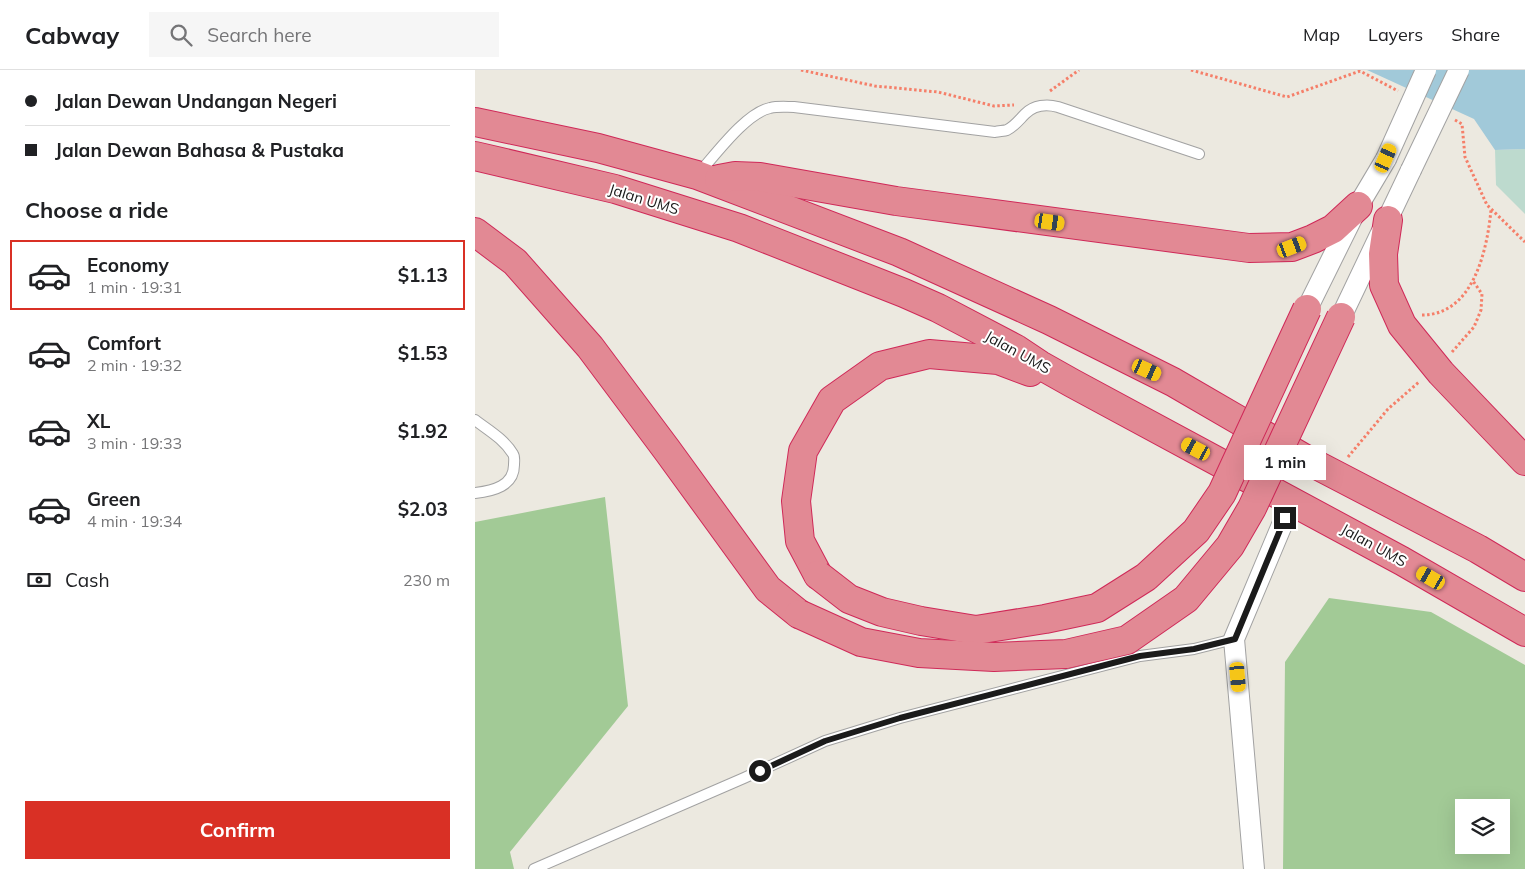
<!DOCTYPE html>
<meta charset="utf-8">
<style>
body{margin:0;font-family:Mulish,sans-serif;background:#f6f6f6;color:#202124;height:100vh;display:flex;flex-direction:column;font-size:19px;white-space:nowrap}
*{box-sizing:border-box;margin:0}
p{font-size:16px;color:#757577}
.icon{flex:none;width:28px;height:28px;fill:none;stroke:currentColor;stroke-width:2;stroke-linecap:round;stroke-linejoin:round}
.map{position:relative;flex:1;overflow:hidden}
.sheet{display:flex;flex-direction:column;background:#fff;width:475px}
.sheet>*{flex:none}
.banner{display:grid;align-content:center;height:110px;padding:0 25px;background:#fff}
.fabs{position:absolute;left:980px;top:729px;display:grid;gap:10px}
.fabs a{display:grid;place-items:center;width:55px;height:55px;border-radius:0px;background:#fff;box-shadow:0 5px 20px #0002;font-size:25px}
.end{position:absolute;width:22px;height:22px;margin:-11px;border:6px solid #1b1b1b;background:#fff;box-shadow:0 0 0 2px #fff}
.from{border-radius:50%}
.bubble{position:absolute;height:35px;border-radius:0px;background:#fff;box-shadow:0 5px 20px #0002;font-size:16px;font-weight:700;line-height:35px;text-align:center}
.car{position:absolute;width:15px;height:30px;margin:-15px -8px;border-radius:6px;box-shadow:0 0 4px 1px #0007;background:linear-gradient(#f5c518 24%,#345 0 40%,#f5c518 0 76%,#345 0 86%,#f5c518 0)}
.banner b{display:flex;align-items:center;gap:18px;height:48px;font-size:19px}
.banner b+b{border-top:1px solid #e0e0e0}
.banner i{width:12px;height:12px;background:#202124}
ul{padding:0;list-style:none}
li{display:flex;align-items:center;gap:15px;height:70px;margin:0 10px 8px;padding:0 15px;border:2px solid transparent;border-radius:0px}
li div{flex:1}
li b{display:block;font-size:19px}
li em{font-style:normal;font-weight:700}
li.on{border-color:#d93025}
li>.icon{width:45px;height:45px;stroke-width:1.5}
h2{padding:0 25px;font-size:22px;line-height:60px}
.pay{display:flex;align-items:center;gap:12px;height:55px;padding:0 25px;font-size:19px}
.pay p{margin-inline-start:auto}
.primary-button{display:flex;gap:10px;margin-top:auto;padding:10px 25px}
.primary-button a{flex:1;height:58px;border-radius:0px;background:#d93025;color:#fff;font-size:20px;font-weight:700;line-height:58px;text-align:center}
header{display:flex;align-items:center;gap:30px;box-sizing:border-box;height:70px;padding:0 25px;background:#fff;border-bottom:1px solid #e0e0e0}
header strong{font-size:24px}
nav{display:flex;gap:28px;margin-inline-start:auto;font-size:18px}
.search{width:350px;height:45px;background:#f6f6f6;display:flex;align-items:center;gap:12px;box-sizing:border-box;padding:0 18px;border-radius:0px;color:#757577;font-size:19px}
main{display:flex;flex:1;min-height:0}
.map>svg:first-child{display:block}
</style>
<header>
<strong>Cabway</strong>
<div class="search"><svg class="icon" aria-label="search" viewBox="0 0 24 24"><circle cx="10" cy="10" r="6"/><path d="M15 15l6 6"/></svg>Search here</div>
<nav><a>Map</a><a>Layers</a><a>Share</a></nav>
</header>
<main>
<section class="sheet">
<div class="banner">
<b><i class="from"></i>Jalan Dewan Undangan Negeri</b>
<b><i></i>Jalan Dewan Bahasa &amp; Pustaka</b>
</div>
<h2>Choose a ride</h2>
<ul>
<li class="on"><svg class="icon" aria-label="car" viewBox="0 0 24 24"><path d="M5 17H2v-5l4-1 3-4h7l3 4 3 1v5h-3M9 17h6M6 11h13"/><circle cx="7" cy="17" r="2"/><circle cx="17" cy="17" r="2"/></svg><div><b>Economy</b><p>1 min · 19:31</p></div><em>$1.13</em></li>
<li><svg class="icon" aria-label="car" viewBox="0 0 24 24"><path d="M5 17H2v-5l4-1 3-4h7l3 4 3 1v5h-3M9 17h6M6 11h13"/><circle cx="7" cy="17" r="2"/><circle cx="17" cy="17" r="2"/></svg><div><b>Comfort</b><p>2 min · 19:32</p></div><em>$1.53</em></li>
<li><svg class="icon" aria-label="car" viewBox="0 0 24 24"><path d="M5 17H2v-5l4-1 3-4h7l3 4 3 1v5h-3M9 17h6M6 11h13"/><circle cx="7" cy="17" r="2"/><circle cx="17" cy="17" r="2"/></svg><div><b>XL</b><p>3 min · 19:33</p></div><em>$1.92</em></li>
<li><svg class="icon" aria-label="car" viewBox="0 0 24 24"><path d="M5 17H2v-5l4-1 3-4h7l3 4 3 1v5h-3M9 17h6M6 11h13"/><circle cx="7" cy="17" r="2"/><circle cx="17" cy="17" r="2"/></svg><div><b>Green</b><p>4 min · 19:34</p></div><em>$2.03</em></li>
</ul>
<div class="pay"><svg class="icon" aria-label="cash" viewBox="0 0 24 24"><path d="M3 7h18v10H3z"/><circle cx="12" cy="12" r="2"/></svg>Cash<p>230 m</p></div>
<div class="primary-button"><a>Confirm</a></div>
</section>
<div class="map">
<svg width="1050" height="799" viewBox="0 0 1050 799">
<rect width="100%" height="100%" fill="#ece9e0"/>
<!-- forest -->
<g fill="#a2ca96" fill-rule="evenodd">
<polygon points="130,427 153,636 35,782 39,799 0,799 0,452"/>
<path d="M854,528L956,542L1050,595V799H808L810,592ZM989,738H1026V775H989Z"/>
</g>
<!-- wetland -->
<polygon fill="#bddace" points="1050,79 1050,144 1021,115 1020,80"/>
<!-- water -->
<polygon fill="#a1c9d9" points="892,0 1050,0 1050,79 1020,80 999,49"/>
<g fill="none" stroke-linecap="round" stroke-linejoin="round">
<!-- lane casing -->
<g stroke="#a2a2a2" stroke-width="12">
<g id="lane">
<path d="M224,103C241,84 271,43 295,38C303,36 311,37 319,37L520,62C524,61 529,61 532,60C540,56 544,50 550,44C559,35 572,34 583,37L724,84"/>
<path d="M0,350C13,360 29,369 38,384C40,387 39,391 39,395C39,416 18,421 0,423"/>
<polyline points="59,799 269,708 350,671 425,648 665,586 719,579 759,569"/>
</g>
</g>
<!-- street casing -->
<g stroke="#a2a2a2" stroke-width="22">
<g id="street">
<polyline points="832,239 883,136 911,89"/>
<polyline points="866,247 936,100"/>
<polyline points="779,799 759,569 817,431"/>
</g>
</g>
<!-- highway casing -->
<g stroke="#cf2958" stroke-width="30">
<g id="highway">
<polyline points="0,52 123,78 222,105 424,182 574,250 698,312 834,391 1003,479 1050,507"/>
<polyline points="0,86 140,119 264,158 429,223 463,238 541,279 565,295 597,313 927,491 1050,562"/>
<polyline points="244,109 260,106 285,107 421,131 774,178 817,177 838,169 858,159 883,136"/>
<polyline points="913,150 908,184 909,215 927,255 966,303 1050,391"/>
<polyline points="0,162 40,192 115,277 192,380 293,519 324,544"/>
<polyline points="343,505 325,471 321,431 328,381 357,330 405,296 454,284 523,290 555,302"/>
</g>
</g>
<!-- path -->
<g stroke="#f57f69" stroke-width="3" stroke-dasharray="2.5 2.5" stroke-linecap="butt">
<polyline points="326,0 400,16 463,22 519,36 539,35"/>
<polyline points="716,0 812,27 885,1 923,21"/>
<polyline points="575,21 604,0"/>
<polyline points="980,50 987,54 990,87 1012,135 1050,172"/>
<path d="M947,245C998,245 1012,181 1016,140"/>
<polyline points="977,282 999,257 1006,240 1007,224 998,211"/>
<polyline points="873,387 913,339 944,312"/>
</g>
<!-- lane -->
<use href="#lane" stroke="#fff" stroke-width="10"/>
<!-- street -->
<use href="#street" stroke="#fff" stroke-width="20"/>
<!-- highway -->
<use href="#highway" stroke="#e28994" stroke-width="28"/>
<!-- street-bridge casing -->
<g stroke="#a2a2a2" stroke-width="22" stroke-linecap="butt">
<g id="street-bridge">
<polyline points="911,89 951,0"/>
<polyline points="936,100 984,0"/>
</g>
</g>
<!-- highway-bridge casing -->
<g stroke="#cf2958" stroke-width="30" stroke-linecap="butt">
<g id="highway-bridge">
<polyline points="343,505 374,529 407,542 446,551 501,560 570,549 622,538 671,507 721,461 747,423 832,239"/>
<polyline points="324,544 386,572 444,583 519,587 591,584 652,570 711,529 755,476 777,438 866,247"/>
</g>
</g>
<!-- street-bridge -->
<use href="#street-bridge" stroke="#fff" stroke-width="20"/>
<!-- highway-bridge -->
<use href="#highway-bridge" stroke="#e28994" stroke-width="28"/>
</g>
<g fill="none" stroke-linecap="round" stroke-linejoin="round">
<!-- route -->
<polyline stroke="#1b1b1b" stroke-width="6" points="285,701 350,671 425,648 665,586 719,579 760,569 810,448"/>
</g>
<g text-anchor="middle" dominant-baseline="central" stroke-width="4" stroke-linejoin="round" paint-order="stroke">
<!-- street labels -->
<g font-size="15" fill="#1b1b1b" stroke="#fff">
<text transform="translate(169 129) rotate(17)">Jalan UMS</text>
<text transform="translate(543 282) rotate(29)">Jalan UMS</text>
<text transform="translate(899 475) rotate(29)">Jalan UMS</text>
</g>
</g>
</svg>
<div class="fabs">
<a><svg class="icon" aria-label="layers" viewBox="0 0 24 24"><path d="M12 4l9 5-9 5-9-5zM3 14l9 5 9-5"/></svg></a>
</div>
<i class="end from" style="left:285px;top:701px"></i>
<i class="end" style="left:810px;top:448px"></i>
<div class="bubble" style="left:769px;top:375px;width:82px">1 min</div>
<i class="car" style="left:911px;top:88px;rotate:24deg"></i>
<i class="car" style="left:575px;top:152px;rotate:98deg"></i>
<i class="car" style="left:817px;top:177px;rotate:69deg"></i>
<i class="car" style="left:672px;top:300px;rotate:114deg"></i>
<i class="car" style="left:721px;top:379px;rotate:298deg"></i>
<i class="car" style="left:956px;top:508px;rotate:300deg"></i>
<i class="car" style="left:763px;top:607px;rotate:175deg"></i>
</div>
</main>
